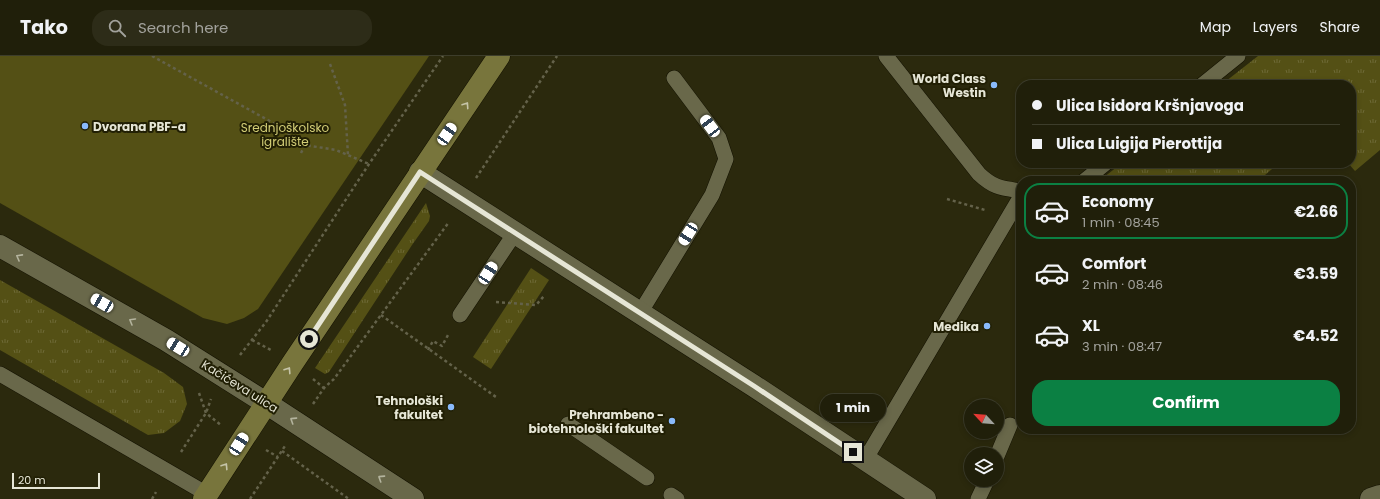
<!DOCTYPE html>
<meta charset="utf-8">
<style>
body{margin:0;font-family:Poppins,sans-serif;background:#2d2c18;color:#f1f3f6;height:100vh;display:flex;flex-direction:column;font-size:15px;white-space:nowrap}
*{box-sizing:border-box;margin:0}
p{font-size:13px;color:#a2a29c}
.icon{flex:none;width:22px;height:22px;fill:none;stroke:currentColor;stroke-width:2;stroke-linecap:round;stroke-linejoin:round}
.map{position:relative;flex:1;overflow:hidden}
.details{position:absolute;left:1016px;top:120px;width:340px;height:258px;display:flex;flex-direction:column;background:#201f0a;border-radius:16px;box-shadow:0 2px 6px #0003,0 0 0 1px #3d3d2b}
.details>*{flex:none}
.hud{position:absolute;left:1016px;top:24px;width:340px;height:88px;border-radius:16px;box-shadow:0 2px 6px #0003,0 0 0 1px #3d3d2b;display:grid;align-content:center;height:88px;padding:0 16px;background:#201f0a}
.needle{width:26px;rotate:296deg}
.fabs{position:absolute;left:964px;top:343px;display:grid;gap:8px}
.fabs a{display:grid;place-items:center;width:40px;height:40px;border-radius:50%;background:#201f0a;box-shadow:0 2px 6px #0003,0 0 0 1px #3d3d2b;font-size:20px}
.scale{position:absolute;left:12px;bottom:10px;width:88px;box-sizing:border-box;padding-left:4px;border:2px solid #e6e6d6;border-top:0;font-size:11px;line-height:14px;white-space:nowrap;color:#e6e6d6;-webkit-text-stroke:3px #211f04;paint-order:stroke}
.end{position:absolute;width:18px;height:18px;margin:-9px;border:5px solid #e6e6d6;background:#111;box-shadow:0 0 0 2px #111}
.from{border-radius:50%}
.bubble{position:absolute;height:28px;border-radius:14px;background:#201f0a;box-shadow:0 2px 6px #0003,0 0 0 1px #3d3d2b;font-size:13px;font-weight:700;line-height:28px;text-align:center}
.car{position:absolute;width:12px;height:24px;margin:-12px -6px;border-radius:5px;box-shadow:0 0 3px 1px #0007;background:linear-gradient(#fff 24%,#345 0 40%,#fff 0 76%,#345 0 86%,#fff 0)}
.hud b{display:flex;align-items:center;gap:14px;height:38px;font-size:15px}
.hud b+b{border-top:1px solid #3d3d2b}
.hud i{width:10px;height:10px;background:#f1f3f6}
ul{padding:7px 0 0;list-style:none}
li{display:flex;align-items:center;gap:12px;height:56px;margin:0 8px 6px;padding:0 8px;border:2px solid transparent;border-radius:16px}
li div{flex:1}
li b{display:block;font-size:15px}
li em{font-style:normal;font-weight:700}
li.active{border-color:#0b8043}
li>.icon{width:36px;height:36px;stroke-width:1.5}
.cta{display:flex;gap:8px;margin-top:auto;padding:8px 16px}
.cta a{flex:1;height:46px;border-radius:16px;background:#0b8043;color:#fff;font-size:16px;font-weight:700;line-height:46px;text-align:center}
header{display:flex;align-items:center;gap:24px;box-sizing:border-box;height:56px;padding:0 20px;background:#201f0a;border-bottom:1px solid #3d3d2b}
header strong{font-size:19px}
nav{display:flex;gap:22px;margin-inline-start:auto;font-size:14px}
.search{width:280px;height:36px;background:#2d2c18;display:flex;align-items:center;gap:10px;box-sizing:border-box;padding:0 14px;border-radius:16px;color:#a2a29c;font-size:15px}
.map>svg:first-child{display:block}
</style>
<header>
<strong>Tako</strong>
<div class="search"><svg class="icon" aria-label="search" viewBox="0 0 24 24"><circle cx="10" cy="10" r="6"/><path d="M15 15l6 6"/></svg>Search here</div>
<nav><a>Map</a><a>Layers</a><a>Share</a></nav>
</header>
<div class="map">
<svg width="1380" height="443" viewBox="0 0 1380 443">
<defs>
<pattern id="grass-tufts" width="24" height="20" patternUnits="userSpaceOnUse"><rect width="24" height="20" fill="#545015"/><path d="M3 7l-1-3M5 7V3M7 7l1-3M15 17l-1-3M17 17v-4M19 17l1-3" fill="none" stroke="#6d6936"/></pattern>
</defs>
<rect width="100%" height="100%" fill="#2b290d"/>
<!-- grass -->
<g fill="url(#grass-tufts)">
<polygon points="1258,0 1380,0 1380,94 1355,115 1348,107 1351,107 1351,29 1221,29"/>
<polygon points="1122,107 1279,107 1258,125 1099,125"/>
<polygon points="426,147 430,160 429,165 412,189 329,316 325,318 315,312"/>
<polygon points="531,212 549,224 491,313 473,301"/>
<polygon points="0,224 164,317 183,331 187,348 180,365 164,377 148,379 0,294"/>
</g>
<!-- park -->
<polygon fill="#545015" points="0,0 429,0 258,253 244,262 227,268 203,262 0,147"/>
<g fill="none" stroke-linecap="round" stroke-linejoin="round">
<!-- service casing -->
<g stroke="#131100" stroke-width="16">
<g id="service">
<path d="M886,0L979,118C994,132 1001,132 1021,135"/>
<polyline points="1202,29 1238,0"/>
<polyline points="1084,125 1106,107"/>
<polyline points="640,257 712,139 726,103 719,82 674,22"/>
<polyline points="460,259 515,177"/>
<polyline points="0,318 207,438"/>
<polyline points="568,368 647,422"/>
<polyline points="997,400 1010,369"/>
<polyline points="865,404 1018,145"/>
<polyline points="671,439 677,443"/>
<polyline points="978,443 987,424"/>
</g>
</g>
<!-- minor casing -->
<g stroke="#131100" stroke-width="23">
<g id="minor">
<polyline points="420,116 754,330 925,443"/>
<polyline points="266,347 413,443"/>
</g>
</g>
<!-- tertiary casing -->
<g stroke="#131100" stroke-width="23">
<g id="tertiary">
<polyline points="0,190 166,284 266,347"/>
<polyline points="1371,443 1380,440"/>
</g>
</g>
<!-- secondary casing -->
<g stroke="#131100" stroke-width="23">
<polyline id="secondary" points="204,443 292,308 499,0"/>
</g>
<!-- path -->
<g stroke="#64624a" stroke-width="2.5" stroke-dasharray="3 3" stroke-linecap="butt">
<polyline points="152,0 275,68 305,89 336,94 369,108"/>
<polyline points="330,8 345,49 348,99"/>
<polyline points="301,97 305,89"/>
<polyline points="476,122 557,0"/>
<polyline points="947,143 985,154"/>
<polyline points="496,246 536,249 544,240"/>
<polyline points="381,259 496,341"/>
<polyline points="252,284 271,294"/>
<polyline points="428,294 433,285 442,290 448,279"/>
<polyline points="240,299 266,266 369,108 443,0"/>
<polyline points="313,323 324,332"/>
<polyline points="199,337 206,357 222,370"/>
<polyline points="313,348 324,332 334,323 449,166"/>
<polyline points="266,394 278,401"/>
<polyline points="282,395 349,443"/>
<polyline points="181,396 206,357 211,343"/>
<polyline points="152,443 156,436"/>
<polyline points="250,443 285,390"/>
</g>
<!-- service -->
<use href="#service" stroke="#69684a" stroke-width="15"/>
<!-- minor -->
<use href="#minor" stroke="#69684a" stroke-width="22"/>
<!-- tertiary -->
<use href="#tertiary" stroke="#69684a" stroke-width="22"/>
<!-- secondary -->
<use href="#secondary" stroke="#78753c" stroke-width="22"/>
</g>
<!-- one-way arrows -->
<defs><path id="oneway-chevron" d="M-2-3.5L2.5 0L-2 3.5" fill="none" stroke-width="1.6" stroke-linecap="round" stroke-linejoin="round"/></defs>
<g stroke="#c5c4a8">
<use href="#oneway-chevron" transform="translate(466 49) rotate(-56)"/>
<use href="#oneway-chevron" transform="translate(288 314) rotate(-57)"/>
<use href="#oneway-chevron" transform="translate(225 410) rotate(-57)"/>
</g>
<g stroke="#b4b49e">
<use href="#oneway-chevron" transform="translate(19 201) rotate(-151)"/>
<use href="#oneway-chevron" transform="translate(132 265) rotate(-150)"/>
<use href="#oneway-chevron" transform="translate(293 364) rotate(-147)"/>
<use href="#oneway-chevron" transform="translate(381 422) rotate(-147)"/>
</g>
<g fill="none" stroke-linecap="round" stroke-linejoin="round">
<!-- route -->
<polyline stroke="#e6e6d6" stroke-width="5" points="309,283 420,116 754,330 853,396"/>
</g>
<!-- markers -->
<g fill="#89bafc" stroke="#211f04" stroke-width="1.5">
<circle cx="994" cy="29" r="4"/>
<circle cx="85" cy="70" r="4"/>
<circle cx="987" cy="270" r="4"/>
<circle cx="451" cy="351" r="4"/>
<circle cx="672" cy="365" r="4"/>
</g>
<g text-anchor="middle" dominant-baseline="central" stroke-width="4" stroke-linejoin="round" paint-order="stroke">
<!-- poi labels -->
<g font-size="12" font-weight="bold" fill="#e6e6d6" stroke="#211f04" text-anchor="end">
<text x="986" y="22">World Class<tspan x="986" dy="14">Westin</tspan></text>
<text x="93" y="70" text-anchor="start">Dvorana PBF-a</text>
<text x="979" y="270">Medika</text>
<text x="443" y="344">Tehnološki<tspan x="443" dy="14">fakultet</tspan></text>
<text x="664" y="358">Prehrambeno -<tspan x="664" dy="14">biotehnološki fakultet</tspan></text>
</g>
<!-- park labels -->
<g font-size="12" fill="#d2cd76" stroke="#211f04">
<text x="285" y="71">Srednjoškolsko<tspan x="285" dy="14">igralište</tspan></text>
</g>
<!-- street labels -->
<g font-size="12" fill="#e6e6d6" stroke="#211f04">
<text transform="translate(240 330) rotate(32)">Kačićeva ulica</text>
</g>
</g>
</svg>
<div class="fabs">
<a><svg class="needle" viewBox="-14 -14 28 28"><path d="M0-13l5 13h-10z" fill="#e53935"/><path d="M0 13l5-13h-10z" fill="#a2a29c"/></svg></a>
<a><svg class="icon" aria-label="layers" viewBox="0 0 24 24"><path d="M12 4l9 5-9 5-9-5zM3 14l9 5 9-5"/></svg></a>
</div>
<div class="scale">20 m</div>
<i class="end from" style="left:309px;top:283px"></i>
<i class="end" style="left:853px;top:396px"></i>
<div class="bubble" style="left:820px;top:338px;width:66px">1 min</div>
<i class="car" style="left:710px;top:70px;rotate:323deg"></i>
<i class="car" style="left:447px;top:78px;rotate:34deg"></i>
<i class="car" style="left:688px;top:178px;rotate:212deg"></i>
<i class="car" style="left:488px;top:217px;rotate:33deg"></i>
<i class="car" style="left:102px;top:247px;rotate:300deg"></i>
<i class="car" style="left:178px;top:291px;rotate:301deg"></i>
<i class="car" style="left:239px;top:388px;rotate:33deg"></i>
<div class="hud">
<b><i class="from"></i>Ulica Isidora Kršnjavoga</b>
<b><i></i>Ulica Luigija Pierottija</b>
</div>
<section class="details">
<ul>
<li class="active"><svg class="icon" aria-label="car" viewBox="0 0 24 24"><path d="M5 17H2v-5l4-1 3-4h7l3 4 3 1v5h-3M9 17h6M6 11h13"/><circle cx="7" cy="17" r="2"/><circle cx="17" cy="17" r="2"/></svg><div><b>Economy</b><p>1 min · 08:45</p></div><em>€2.66</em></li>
<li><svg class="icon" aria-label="car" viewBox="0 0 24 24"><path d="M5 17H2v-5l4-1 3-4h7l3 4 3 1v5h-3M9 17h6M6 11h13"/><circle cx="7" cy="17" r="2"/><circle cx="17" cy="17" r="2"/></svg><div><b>Comfort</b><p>2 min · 08:46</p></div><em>€3.59</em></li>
<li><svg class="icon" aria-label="car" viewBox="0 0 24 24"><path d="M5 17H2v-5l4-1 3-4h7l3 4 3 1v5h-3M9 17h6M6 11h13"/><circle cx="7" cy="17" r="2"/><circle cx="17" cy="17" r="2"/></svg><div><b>XL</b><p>3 min · 08:47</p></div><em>€4.52</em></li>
</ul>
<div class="cta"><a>Confirm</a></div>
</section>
</div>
